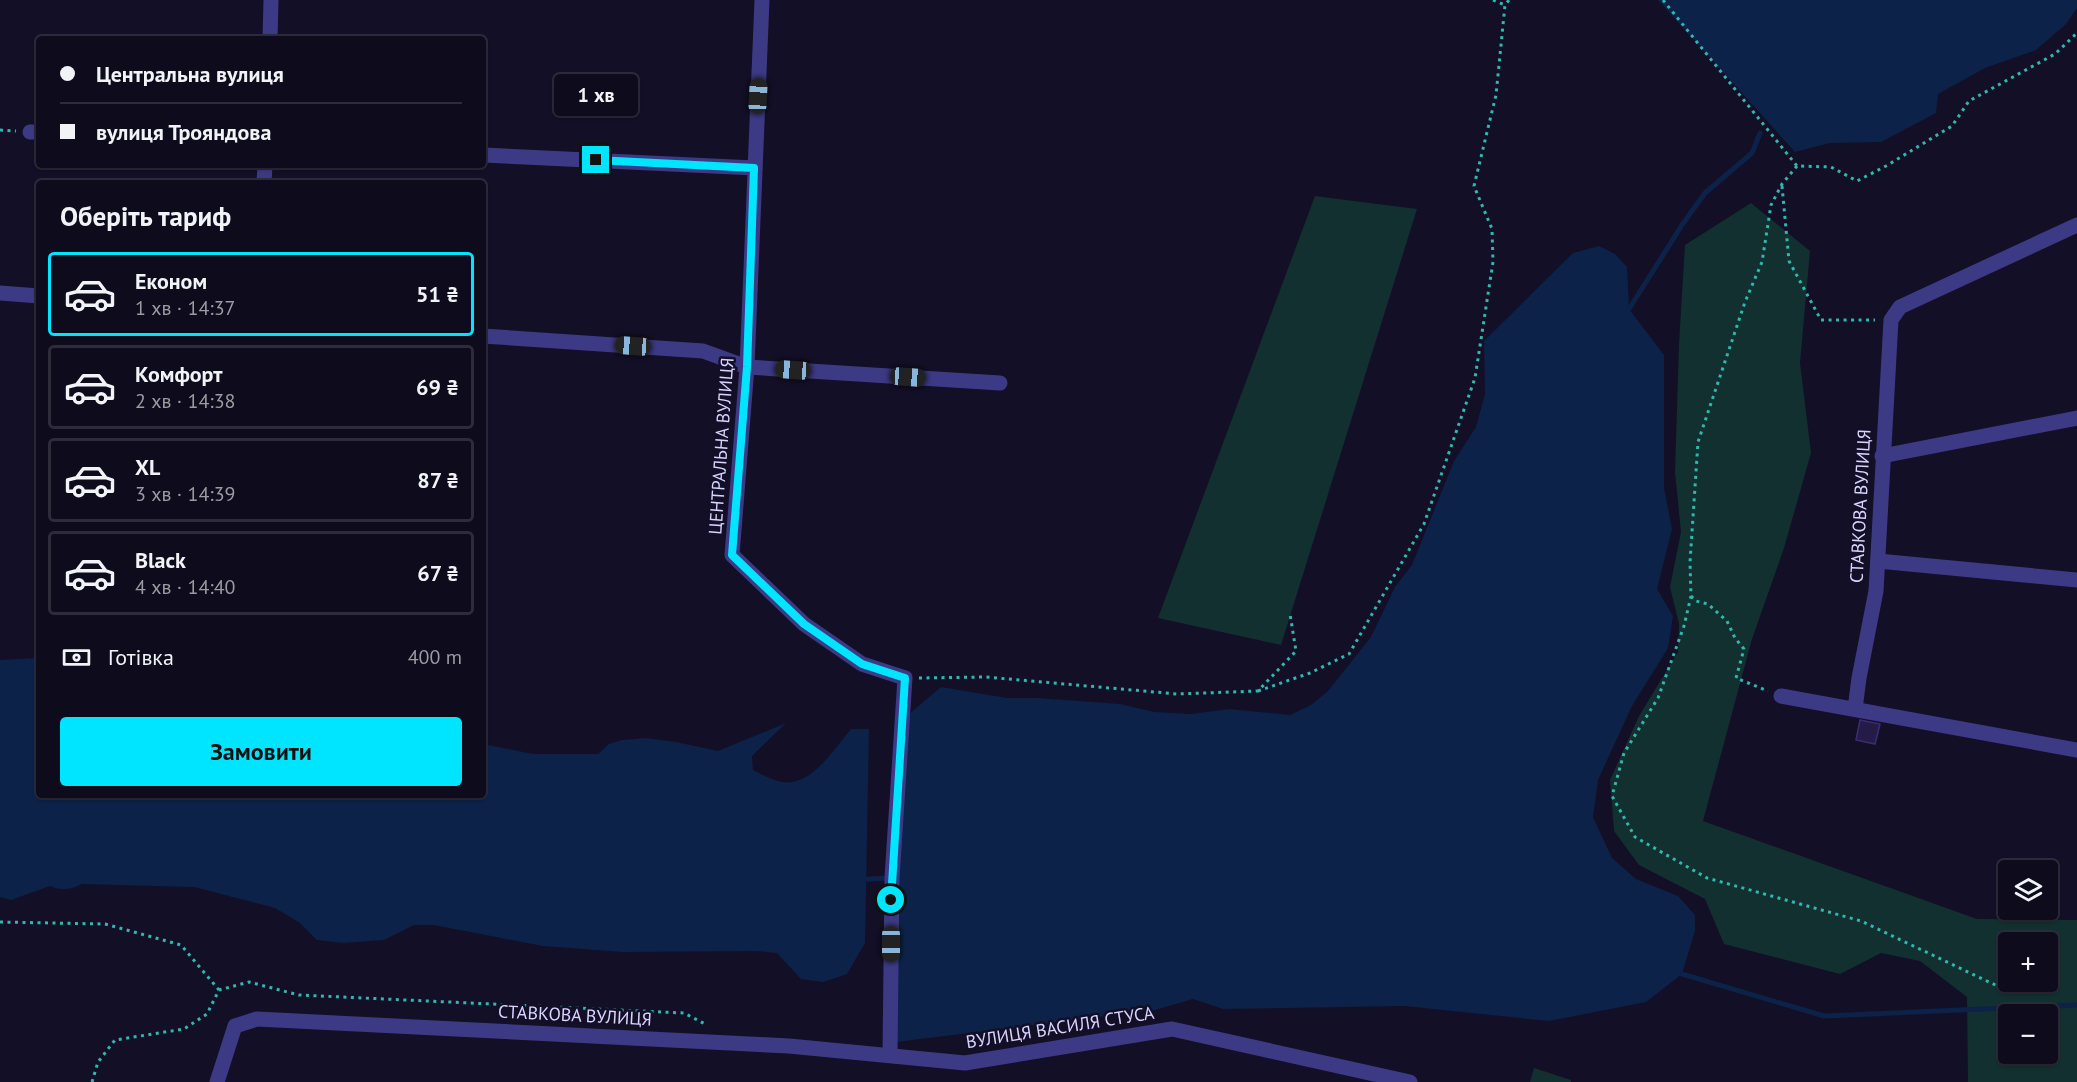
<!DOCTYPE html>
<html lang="uk">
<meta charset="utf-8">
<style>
body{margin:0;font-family:"PT Sans",sans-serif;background:#171425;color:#f1f3f6;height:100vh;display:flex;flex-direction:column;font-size:22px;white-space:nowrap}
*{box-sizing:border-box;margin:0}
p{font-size:20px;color:#9b9ba3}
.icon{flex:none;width:33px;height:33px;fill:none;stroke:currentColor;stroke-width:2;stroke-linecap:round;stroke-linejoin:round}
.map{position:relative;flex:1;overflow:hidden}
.sheet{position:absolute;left:36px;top:180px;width:450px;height:618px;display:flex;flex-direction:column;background:#0e0b1c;border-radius:6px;box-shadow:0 2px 4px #0004,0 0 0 2px #2e2b3b}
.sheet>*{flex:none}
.top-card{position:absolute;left:36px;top:36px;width:450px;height:132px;border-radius:6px;box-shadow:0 2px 4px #0004,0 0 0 2px #2e2b3b;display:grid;align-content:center;height:132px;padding:0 24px;background:#0e0b1c}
.fabs{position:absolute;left:1998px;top:860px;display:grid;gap:12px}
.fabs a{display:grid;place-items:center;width:60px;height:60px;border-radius:6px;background:#0e0b1c;box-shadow:0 2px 4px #0004,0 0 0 2px #2e2b3b;font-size:30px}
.end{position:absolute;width:27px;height:27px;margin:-14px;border:8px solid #00e5ff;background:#111;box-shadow:0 0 0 3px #111}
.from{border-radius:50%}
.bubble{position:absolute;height:42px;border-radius:6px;background:#0e0b1c;box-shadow:0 2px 4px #0004,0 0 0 2px #2e2b3b;font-size:20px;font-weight:600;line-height:42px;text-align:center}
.car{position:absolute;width:18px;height:36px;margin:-18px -9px;border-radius:8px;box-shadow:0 0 4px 2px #0007;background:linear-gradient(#222 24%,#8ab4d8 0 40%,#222 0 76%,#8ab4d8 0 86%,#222 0)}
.top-card b{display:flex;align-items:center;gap:21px;height:57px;font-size:22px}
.top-card b+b{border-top:2px solid #2e2b3b}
.top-card i{width:15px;height:15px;background:#f1f3f6}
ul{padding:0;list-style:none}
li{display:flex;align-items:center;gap:18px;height:84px;margin:0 12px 9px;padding:0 12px;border:3px solid #2e2b3b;border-radius:6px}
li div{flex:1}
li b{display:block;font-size:22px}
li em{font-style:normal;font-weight:600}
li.selected{border-color:#00e5ff}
li>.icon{width:54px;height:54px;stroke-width:1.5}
h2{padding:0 24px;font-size:27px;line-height:72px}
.pay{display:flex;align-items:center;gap:15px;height:66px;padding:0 24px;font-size:22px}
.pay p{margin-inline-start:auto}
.primary-button{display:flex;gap:12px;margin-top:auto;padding:12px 24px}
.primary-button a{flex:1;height:69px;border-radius:6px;background:#00e5ff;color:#111;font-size:24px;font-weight:600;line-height:69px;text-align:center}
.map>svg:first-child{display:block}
</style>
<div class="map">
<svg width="2077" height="1082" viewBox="0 0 2077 1082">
<rect width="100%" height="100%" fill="#130f26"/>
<!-- green -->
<g fill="#12302f" fill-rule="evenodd">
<polygon points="1315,196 1417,209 1281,645 1158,618"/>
<path d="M1751,203L1810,251L1800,363L1811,453L1784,548L1752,639L1703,821L1977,919L2077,920V1082H1968L1967,997L1920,961L1881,953L1840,974L1724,944L1705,899L1639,865L1614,831L1610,780L1639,716L1678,652L1679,624L1670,587L1681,532L1675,472L1679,344L1685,245ZM2008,942H2048V981H2008ZM2008,1014H2048V1053H2008Z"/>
<polygon points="1534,1068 1571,1080 1571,1082 1530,1082"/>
</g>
<!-- water -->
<g fill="#0c2248">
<polygon points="1658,0 2077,0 2077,8 2066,24 2036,50 1985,68 1938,94 1936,113 1881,142 1830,143 1795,152"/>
<polygon points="1599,246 1615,254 1627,267 1629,309 1664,355 1664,488 1672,529 1657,589 1673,616 1668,648 1632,706 1598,780 1593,817 1612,858 1636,879 1678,896 1695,915 1695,931 1682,974 1646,1002 1549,1021 1404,1006 1223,1009 1193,999 1155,1010 896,1042 902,720 941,687 1007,698 1037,698 1120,704 1154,712 1191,714 1229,709 1290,715 1311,705 1328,691 1371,637 1395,587 1412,565 1454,461 1476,427 1485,394 1484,341 1573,253"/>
<path d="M39,658V795H483V744L533,754H598L609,744L622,740L646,738L676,742L718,751L786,723L752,756L753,770C761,774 770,779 778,781C810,790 833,750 851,729H869L865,943L847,974L823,982L801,979L777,953L756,951L622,952L543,946L434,925H414L384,940L343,943L317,940L300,923L275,908L194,887L82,884C70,890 62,891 50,886L11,900L0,897V660Z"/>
</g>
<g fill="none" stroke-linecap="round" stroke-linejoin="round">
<!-- stream -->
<g stroke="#0c2248" stroke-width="5">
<polyline points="1629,309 1682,225 1705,193 1752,153 1760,133"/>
<polyline points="867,879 890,878"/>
<polyline points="1682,974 1824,1016 2077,1005"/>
</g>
</g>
<!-- building -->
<polygon fill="#241b47" stroke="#3b2d73" stroke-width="1.5" points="1860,720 1880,724 1875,744 1856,740"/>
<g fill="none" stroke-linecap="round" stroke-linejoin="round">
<!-- path -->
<g stroke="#2fb8b0" stroke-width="3" stroke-dasharray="3 4.5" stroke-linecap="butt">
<polyline points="1493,0 1505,5"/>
<polyline points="1663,0 1797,166 1831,167 1857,181 1886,166 1952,126 1969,101 2055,54 2077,33"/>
<polyline points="0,130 16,131"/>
<polyline points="1797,166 1782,184 1771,205 1762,262 1745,302 1698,442 1690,562 1691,596 1684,626 1658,698 1624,753 1612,796 1635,837 1707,878 1861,921 2010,992"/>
<polyline points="1782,186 1789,261 1821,320 1875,320"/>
<polyline points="1691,596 1696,601 1708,604 1727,621 1735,638 1744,649 1736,678 1768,691"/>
<polyline points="919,678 986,677 1177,694 1258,691 1296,651 1290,614"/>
<polyline points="1258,691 1310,673 1349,654 1424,524 1475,378 1493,262 1492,229 1474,186 1496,95 1505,5 1509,0"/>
<polyline points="0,922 105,924 181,945 219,990"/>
<polyline points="92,1082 98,1062 115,1040 184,1029 207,1014 219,990 249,982 299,995 684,1013 707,1025"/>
</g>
<!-- minor -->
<g stroke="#3d3a85" stroke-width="15">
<polyline points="762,0 747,367 732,555 804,624 862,664 905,678 892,878 890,1054"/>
<polyline points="270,39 271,0"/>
<polyline points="30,132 39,132"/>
<polyline points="483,155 755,168"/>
<polyline points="264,183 265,165"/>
<polyline points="0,293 39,296"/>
<polyline points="483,336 703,351 747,367 1000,383"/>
<polyline points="1882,456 2077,418"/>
<polyline points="1878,561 2077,580"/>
<polyline points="1781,696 2077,750"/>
<polyline points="1855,709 1859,678 1876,591 1891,320 1900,307 2077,225"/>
<polyline points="217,1082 235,1026 257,1019 789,1046 965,1063 1172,1029 1410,1082"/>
</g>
</g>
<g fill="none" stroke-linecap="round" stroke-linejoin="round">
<!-- route -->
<polyline stroke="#00e5ff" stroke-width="8" points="596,160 754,168 747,367 732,555 804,624 862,664 905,678 891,900"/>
</g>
<g text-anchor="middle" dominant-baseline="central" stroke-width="5" stroke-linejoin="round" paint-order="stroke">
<!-- street labels -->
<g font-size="18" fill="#d9d4ff" stroke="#130f26">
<text transform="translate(721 446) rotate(-86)">ЦЕНТРАЛЬНА ВУЛИЦЯ</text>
<text transform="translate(1860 506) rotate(-87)">СТАВКОВА ВУЛИЦЯ</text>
<text transform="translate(575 1015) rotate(3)">СТАВКОВА ВУЛИЦЯ</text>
<text transform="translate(1060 1027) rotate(-9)">ВУЛИЦЯ ВАСИЛЯ СТУСА</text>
</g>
</g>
</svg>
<div class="fabs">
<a><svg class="icon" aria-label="layers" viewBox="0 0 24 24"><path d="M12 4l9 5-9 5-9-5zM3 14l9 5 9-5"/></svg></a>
<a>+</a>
<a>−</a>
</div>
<i class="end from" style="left:891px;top:900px"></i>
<i class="end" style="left:596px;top:160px"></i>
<div class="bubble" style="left:554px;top:74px;width:84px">1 хв</div>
<i class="car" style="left:758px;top:96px;rotate:3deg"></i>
<i class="car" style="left:633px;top:346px;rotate:274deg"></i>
<i class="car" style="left:793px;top:370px;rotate:274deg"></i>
<i class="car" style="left:908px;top:377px;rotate:94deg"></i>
<i class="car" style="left:891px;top:944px;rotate:180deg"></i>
<div class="top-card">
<b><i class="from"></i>Центральна вулиця</b>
<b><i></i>вулиця Трояндова</b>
</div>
<section class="sheet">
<h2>Оберіть тариф</h2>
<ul>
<li class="selected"><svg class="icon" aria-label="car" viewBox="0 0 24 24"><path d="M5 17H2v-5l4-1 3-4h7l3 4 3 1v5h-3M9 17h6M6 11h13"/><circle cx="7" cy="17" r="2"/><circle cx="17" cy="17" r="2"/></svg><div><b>Економ</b><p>1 хв · 14:37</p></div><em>51 ₴</em></li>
<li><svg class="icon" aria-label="car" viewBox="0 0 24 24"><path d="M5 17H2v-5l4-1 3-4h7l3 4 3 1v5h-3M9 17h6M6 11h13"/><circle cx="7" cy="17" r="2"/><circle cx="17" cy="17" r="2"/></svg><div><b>Комфорт</b><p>2 хв · 14:38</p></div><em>69 ₴</em></li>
<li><svg class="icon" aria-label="car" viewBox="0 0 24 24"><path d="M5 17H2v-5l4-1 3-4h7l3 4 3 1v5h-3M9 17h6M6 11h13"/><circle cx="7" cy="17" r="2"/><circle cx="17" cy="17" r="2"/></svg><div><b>XL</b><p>3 хв · 14:39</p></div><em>87 ₴</em></li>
<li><svg class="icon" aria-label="car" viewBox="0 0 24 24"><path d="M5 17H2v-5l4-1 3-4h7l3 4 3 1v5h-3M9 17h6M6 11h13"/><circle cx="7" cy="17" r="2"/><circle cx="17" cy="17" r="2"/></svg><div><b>Black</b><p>4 хв · 14:40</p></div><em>67 ₴</em></li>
</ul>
<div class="pay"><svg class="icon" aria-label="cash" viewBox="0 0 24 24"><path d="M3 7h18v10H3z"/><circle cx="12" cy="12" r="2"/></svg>Готівка<p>400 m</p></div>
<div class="primary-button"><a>Замовити</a></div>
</section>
</div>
